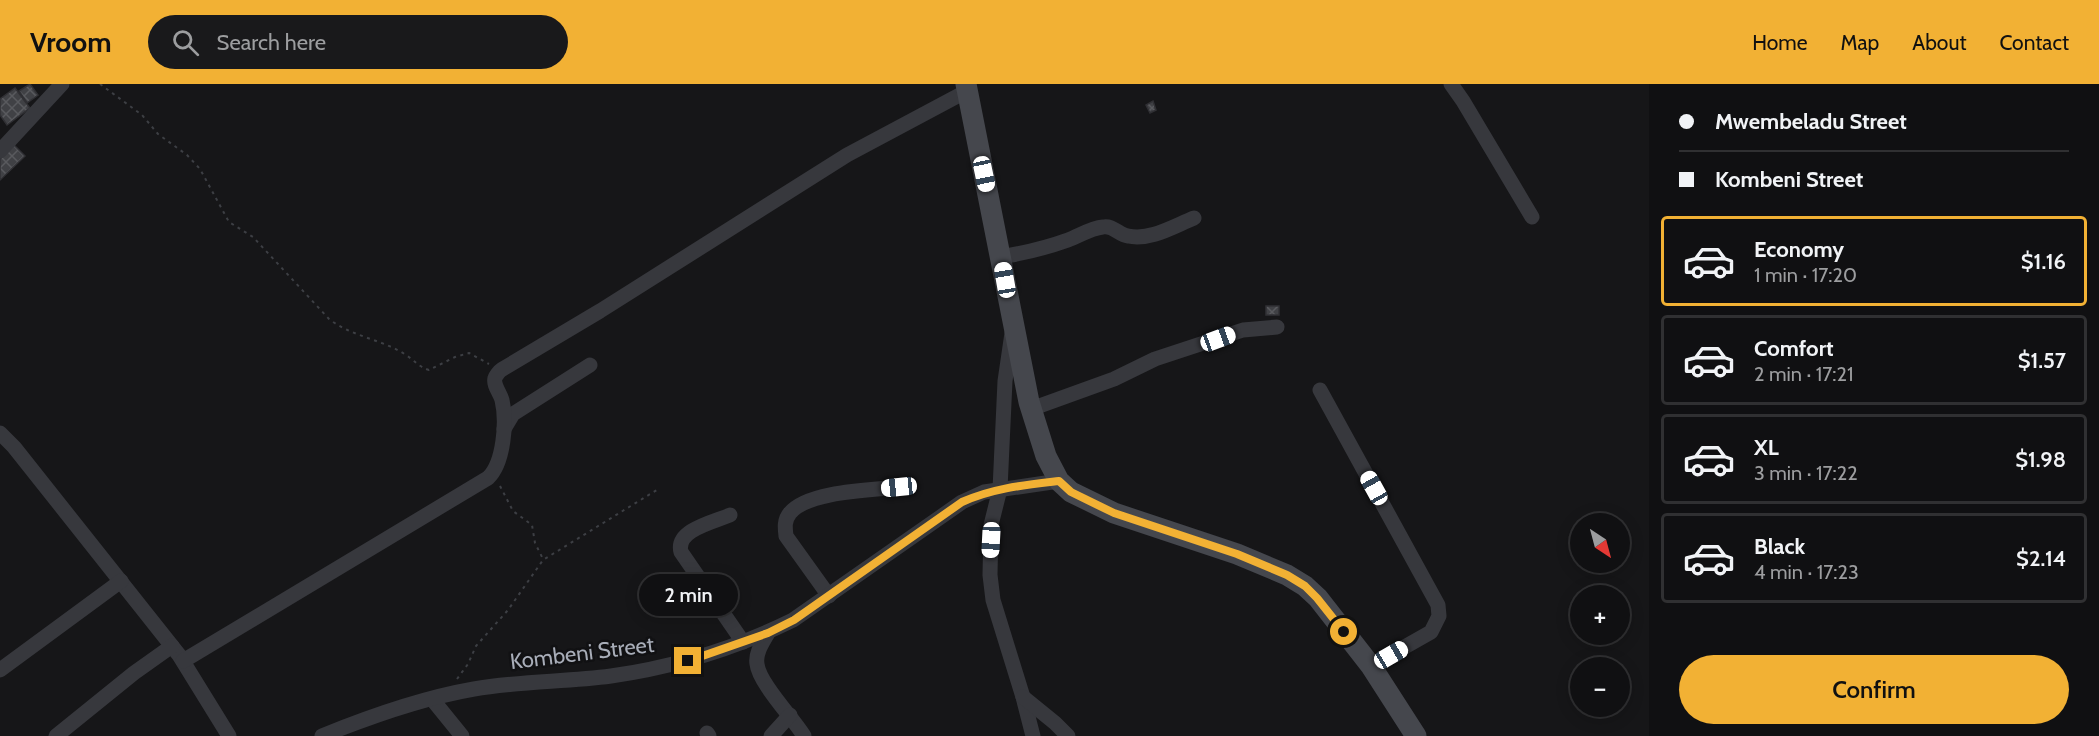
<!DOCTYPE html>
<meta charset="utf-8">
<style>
body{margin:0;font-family:Cabin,sans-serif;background:#19191b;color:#f1f3f6;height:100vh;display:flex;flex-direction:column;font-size:22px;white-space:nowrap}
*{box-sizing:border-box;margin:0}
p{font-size:20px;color:#9c9d9f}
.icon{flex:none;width:33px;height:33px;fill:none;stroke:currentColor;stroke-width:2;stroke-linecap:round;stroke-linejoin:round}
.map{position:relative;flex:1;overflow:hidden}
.drawer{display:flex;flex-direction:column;background:#101012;width:450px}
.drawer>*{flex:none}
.top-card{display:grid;align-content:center;height:132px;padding:0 30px;background:#101012}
.needle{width:39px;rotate:144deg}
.controls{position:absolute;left:1570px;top:429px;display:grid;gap:12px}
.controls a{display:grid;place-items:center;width:60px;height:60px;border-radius:50%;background:#101012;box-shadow:0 3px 15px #0003,0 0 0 2px #303032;font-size:30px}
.end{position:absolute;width:27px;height:27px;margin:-14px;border:8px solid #f2b134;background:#111;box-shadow:0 0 0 3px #111}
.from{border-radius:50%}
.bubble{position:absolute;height:42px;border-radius:21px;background:#101012;box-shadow:0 3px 15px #0003,0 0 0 2px #303032;font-size:20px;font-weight:600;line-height:42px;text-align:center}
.car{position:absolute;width:18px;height:36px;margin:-18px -9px;border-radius:8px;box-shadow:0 0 4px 2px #0007;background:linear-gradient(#fff 24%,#345 0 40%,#fff 0 76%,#345 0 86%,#fff 0)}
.top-card b{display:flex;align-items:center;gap:21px;height:57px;font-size:22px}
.top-card b+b{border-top:2px solid #303032}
.top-card i{width:15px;height:15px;background:#f1f3f6}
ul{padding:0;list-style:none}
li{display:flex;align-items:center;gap:18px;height:90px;margin:0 12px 9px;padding:0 18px;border:3px solid #303032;border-radius:6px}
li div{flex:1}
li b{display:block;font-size:22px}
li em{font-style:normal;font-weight:600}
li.current{border-color:#f2b134}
li>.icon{width:54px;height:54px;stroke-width:1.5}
.button{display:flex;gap:12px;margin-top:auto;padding:12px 30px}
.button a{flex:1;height:69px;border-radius:36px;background:#f2b134;color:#111;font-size:24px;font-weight:600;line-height:69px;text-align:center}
header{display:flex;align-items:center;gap:36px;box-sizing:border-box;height:84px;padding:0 30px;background:#f2b134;color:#111}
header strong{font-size:28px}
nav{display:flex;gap:33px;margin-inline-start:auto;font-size:21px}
.search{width:420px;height:54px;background:#19191b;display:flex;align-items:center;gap:15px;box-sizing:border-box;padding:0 21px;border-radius:33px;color:#9c9d9f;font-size:22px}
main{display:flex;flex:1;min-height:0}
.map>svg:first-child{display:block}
</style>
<header>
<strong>Vroom</strong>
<div class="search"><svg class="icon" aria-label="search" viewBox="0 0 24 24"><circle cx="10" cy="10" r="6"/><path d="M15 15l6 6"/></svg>Search here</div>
<nav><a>Home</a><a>Map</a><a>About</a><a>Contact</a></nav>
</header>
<main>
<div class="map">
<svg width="1649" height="652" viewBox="0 0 1649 652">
<defs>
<pattern id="building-cross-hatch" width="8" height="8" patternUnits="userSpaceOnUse" patternTransform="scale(1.5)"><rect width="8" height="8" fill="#404145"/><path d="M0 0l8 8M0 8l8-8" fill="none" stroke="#595a5e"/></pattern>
</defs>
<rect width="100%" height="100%" fill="#161618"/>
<!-- building -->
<g fill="url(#building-cross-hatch)" stroke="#303034" stroke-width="1.5">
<polygon points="30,0 38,11 27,19 19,7"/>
<polygon points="15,4 30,24 7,41 0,31 0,15"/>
<polygon points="1153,17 1156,26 1150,29 1146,21"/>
<polygon points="14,61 25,72 0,96 0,75"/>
<rect x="1266" y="222" width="13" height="9"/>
</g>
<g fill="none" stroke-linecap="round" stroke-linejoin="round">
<!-- path -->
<g stroke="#3d3f44" stroke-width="2" stroke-dasharray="3 4.5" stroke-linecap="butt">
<path d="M100,0L142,31L158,50L187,71L200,85L229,138L253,153L329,235C352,253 382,255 406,271C415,277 419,283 429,286L455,273L469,269L489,280"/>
<polyline points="500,402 513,427 532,441 535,459 543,475"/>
<polyline points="457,595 468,580 476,562 508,526 543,476 660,404"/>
</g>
<!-- street -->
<g stroke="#37383d" stroke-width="15">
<polyline points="1451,0 1463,17 1532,133"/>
<polyline points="0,67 62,0"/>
<path d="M1001,173C1024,169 1046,164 1068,156C1079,152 1091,144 1103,143C1113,141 1119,151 1128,152C1150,157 1174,142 1194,134"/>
<polyline points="1012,249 1005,297 1000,405 991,441 990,491 993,516 1023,613 1033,652"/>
<polyline points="1320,306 1438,521 1439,532 1431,548 1371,582"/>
<polyline points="1031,325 1114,295 1155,275 1243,246 1277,243"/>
<polyline points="504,345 513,330 590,281"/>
<polyline points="0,349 14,363 179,571 229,652"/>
<path d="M730,431C714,438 675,446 681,468L743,558"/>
<path d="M829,512L786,452C785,444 784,436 790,429C808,407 872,406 899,403"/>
<path d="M768,549C763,558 755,569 757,580C759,599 793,634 804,652"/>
<path d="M183,577L488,394C504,379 507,337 502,316C500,309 493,301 495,294C495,293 500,286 501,286L600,227L847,71L967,7"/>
<polyline points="0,586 121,497"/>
<polyline points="1023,613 1055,639 1068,652"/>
<polyline points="432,615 462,652"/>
<polyline points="707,649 709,652"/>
<polyline points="56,652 134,589 172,562"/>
<path d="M322,652C371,632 422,614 474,605C519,597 566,598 611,592C674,583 736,564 793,536L962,418L984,408L1059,397"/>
<polyline points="771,652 790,631"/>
</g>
<!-- secondary -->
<polyline stroke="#45474d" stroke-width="21" points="966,0 1029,318 1046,372 1059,397 1071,408 1114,429 1237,470 1287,491 1305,502 1318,514 1371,582 1416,652"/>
</g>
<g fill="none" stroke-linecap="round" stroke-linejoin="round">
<!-- route -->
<path stroke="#f2b134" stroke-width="8" d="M688,577L768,549L794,536L962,418C993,404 1025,401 1059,397L1071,408L1114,429L1237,470L1287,491L1305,502L1317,514L1344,548"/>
</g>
<g text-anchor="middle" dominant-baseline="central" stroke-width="5" stroke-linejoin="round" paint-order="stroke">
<!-- street labels -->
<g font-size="22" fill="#a8adb8" stroke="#111113">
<text transform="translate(582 569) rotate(-7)">Kombeni Street</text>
</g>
</g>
</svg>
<div class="controls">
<a><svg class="needle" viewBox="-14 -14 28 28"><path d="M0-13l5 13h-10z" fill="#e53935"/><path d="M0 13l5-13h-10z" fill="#9c9d9f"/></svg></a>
<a>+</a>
<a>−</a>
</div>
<i class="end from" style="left:1344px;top:548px"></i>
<i class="end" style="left:688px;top:577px"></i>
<div class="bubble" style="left:639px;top:490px;width:99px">2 min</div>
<i class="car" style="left:984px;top:90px;rotate:168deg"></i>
<i class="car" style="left:1005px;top:196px;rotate:350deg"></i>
<i class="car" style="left:1218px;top:255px;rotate:70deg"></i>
<i class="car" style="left:899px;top:403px;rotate:264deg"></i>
<i class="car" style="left:1374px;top:404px;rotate:331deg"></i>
<i class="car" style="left:991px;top:456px;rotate:183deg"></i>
<i class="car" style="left:1391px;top:571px;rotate:60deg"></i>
</div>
<section class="drawer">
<div class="top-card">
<b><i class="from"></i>Mwembeladu Street</b>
<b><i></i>Kombeni Street</b>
</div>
<ul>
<li class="current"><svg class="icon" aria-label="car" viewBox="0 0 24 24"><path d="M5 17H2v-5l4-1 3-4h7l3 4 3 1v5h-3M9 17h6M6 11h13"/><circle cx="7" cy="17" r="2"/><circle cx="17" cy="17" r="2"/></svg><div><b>Economy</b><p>1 min · 17:20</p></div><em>$1.16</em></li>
<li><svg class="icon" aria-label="car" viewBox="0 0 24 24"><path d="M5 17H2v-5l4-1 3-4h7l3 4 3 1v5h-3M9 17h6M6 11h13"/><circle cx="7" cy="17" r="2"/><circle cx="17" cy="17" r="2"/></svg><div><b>Comfort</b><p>2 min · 17:21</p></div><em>$1.57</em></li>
<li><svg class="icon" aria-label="car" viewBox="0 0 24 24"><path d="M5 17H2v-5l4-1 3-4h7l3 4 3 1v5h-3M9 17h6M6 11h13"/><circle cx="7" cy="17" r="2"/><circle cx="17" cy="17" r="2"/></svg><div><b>XL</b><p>3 min · 17:22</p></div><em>$1.98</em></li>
<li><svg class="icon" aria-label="car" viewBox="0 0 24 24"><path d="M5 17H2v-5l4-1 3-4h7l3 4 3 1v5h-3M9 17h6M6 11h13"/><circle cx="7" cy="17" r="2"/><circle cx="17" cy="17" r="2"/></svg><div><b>Black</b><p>4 min · 17:23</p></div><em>$2.14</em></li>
</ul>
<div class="button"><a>Confirm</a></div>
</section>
</main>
